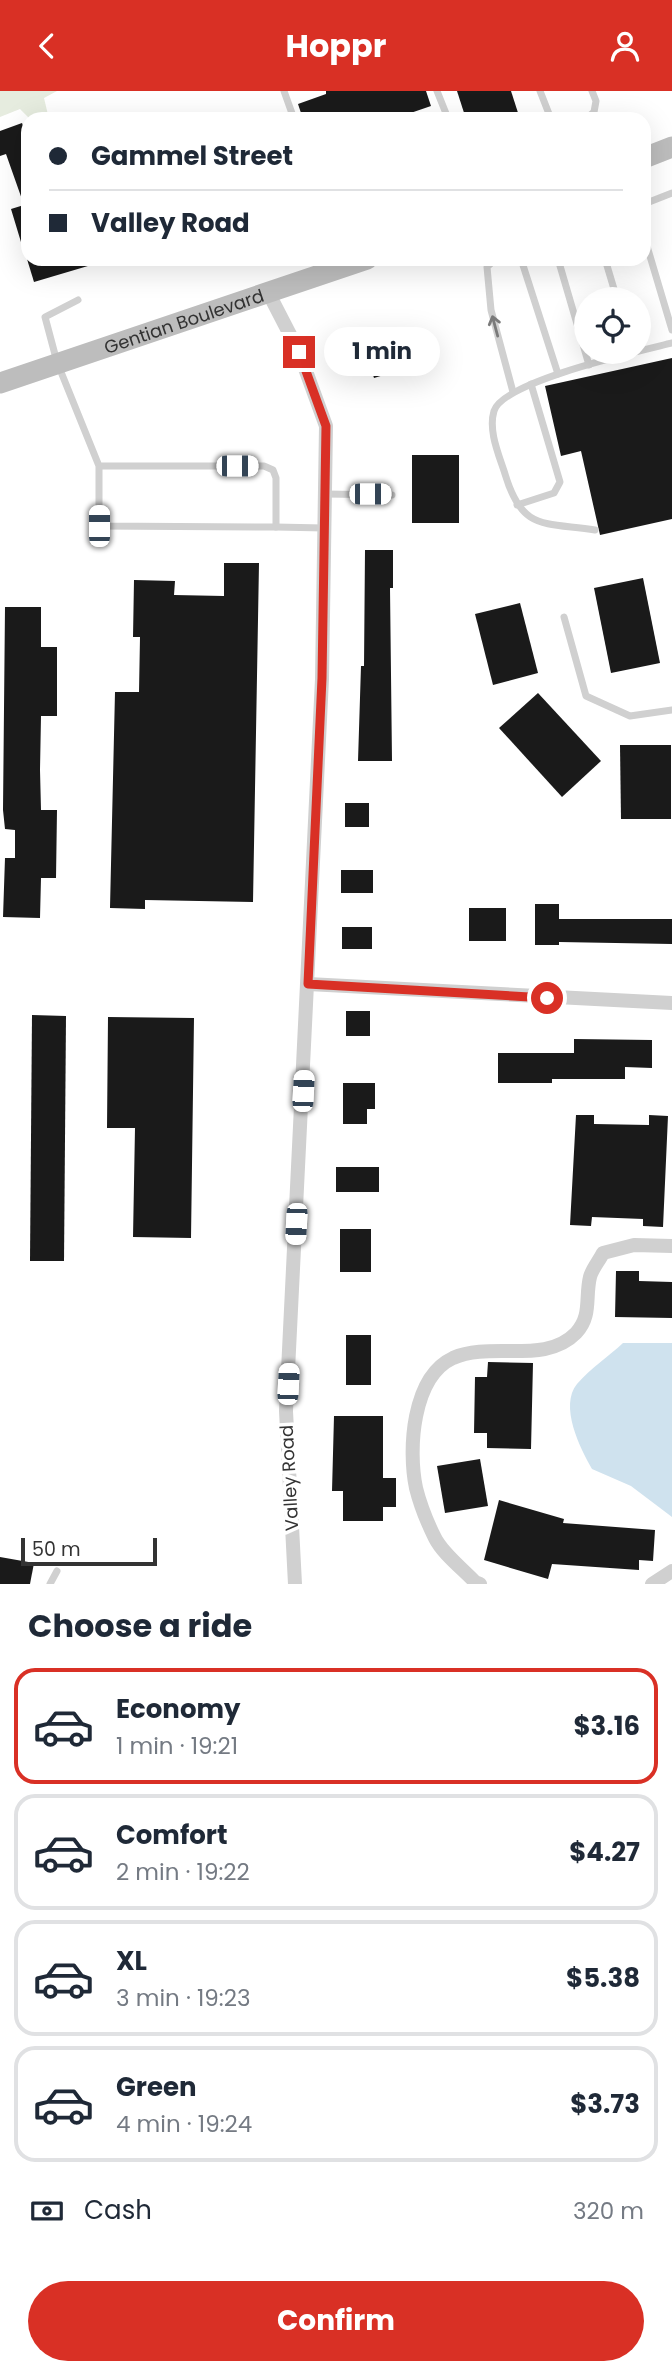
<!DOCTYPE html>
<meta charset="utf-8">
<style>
body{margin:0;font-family:Poppins,sans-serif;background:#f6f6f7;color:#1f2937;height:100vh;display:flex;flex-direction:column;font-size:26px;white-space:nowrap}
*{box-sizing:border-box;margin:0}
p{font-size:23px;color:#747a83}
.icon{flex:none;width:38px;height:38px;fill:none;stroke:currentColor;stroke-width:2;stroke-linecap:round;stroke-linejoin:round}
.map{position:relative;height:1493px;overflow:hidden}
.drawer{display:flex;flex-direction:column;background:#fff;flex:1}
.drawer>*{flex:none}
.banner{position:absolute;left:21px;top:21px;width:630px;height:154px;border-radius:21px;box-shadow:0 7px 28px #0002;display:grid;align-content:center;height:154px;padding:0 28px;background:#fff}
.tools{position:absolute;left:574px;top:196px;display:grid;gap:14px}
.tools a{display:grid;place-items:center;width:77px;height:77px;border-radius:50%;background:#fff;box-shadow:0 7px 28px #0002;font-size:35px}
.scale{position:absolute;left:21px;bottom:18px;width:136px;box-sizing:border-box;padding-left:7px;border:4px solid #333;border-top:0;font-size:19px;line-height:24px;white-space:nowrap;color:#333;-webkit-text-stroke:5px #fff;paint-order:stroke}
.end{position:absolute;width:32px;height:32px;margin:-16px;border:9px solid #d93025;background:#fff;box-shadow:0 0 0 4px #fff}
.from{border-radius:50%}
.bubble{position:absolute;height:49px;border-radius:24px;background:#fff;box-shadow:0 7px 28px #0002;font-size:23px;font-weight:700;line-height:49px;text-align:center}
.car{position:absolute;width:21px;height:42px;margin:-21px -10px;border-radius:9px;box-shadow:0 0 5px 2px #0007;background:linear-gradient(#fff 24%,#345 0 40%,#fff 0 76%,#345 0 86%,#fff 0)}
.banner b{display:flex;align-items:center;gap:24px;height:66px;font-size:26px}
.banner b+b{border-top:2px solid #e0e1e3}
.banner i{width:18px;height:18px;background:#1f2937}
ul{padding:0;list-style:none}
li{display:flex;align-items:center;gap:21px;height:116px;margin:0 14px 10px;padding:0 14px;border:4px solid #e0e1e3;border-radius:21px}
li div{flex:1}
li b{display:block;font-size:26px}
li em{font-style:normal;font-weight:700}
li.selected{border-color:#d93025}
li>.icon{width:63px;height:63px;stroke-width:1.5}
h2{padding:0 28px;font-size:32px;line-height:84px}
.pay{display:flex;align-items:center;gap:18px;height:77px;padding:0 28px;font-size:26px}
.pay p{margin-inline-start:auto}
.primary-button{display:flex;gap:14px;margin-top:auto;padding:14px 28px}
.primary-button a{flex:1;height:80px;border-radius:42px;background:#d93025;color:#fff;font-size:28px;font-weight:700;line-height:80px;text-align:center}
header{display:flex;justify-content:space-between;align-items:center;height:91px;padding:0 28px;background:#d93025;color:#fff;font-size:32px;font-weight:700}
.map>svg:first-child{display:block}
</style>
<header><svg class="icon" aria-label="back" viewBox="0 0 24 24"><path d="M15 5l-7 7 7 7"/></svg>Hoppr<svg class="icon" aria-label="person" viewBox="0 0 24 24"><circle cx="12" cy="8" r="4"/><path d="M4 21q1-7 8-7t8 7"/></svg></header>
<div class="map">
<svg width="672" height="1493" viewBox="0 0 672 1493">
<rect width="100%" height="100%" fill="#fff"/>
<!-- green -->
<polygon fill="#e6ecdf" points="0,0 57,0 44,7 49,28 30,28 20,18 0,26"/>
<!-- water -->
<path fill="#cfe2ee" d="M623,1252H672V1426L631,1395L592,1378C580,1357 559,1315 577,1293C590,1278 609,1265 623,1252Z"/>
<!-- building -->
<g fill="#1a1a1a">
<polygon points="326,0 426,0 431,15 393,28 303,28 298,13 326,3"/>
<polygon points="457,0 511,0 520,28 466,28"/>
<polygon points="22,32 28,48 28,160 24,161 11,118 24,114 6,63 0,65 0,40"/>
<polygon points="27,168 98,168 98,172 34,191"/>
<polygon points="420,240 429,270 374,287 365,257"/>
<polygon points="672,267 672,428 600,444 581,360 561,365 545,295"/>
<rect x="412" y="364" width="47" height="68"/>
<polygon points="365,459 393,459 393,497 390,497 392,670 358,670 361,575 364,575"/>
<polygon points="224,472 259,472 253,811 145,809 145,818 110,817 115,601 139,601 140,546 133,546 134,489 175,490 174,504 224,505"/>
<polygon points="643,487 660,572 611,582 594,497"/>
<polygon points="520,512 538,582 493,594 475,523"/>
<polygon points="5,516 41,516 41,556 57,556 57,625 41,625 40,679 41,719 57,719 56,787 41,787 40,827 3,826 5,767 15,767 15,739 5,738 3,719"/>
<polygon points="538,602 601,670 562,706 499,637"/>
<polygon points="620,654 671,654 671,728 621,728"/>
<rect x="345" y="712" width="24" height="24"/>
<rect x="341" y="779" width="32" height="23"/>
<polygon points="535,813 559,813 559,828 672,828 672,853 559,851 559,854 535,854"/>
<rect x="469" y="817" width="37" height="33"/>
<rect x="342" y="836" width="30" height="22"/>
<rect x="346" y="920" width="24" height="25"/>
<polygon points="32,924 66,925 64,1170 30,1170"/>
<polygon points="108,926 194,927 191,1147 133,1146 135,1037 107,1037"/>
<polygon points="574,948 652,949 652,977 625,976 625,988 552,988 552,992 498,992 498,962 574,962"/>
<polygon points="343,992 375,992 375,1018 367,1018 367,1033 343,1033"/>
<polygon points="576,1024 594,1024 594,1033 649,1034 649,1024 668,1025 663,1136 643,1135 643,1128 592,1126 591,1135 570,1134"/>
<rect x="336" y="1076" width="43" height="25"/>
<rect x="340" y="1138" width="31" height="43"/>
<polygon points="616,1180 639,1180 639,1190 672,1191 672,1227 615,1226"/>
<rect x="346" y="1244" width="25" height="50"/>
<polygon points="488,1271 533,1272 531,1358 487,1357 487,1342 474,1342 475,1286 487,1286"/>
<polygon points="334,1325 383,1325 383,1387 396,1387 396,1416 383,1416 383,1430 343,1430 343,1400 332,1400"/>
<polygon points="480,1368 488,1415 445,1422 437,1375"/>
<polygon points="499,1409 564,1428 563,1432 655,1439 653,1470 639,1469 639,1479 552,1473 548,1488 484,1469"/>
<polygon points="0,1466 34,1472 30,1493 0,1493"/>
</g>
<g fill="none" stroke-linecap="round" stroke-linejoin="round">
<!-- service -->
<g stroke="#d0d0d0" stroke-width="7">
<polyline points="284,0 294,28"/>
<polyline points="437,0 447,25 446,28"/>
<polyline points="540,0 551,28"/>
<polyline points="586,28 594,21 596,10 592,0"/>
<polyline points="644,113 672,102"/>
<polyline points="644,145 672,239"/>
<polyline points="496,168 487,176 491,219 513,301"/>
<polyline points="521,168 558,283"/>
<polyline points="558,168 589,274"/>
<polyline points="605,168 617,208"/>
<polyline points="78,209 45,226 57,271 99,375 264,375 273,379 276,387 276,436 99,435 99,375"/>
<polyline points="325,403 392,404"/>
<polyline points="517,414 554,402 560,391 531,293"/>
<polyline points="276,436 324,437"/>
<path d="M595,439C543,431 522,440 505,383C499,364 488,340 494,320C503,290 640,260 672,252"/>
<polyline points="564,526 586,605 630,625 672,619"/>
<polyline points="50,1493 57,1480"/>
</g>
<!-- minor -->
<g stroke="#d0d0d0" stroke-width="14">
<polyline points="269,203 299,261 326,335 322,588 286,1320 295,1493"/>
<polyline points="308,893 672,912"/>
<path d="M480,1493L475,1491C463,1478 443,1463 435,1447C428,1433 420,1413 416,1397C408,1359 412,1286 453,1267C492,1250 545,1274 576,1242C592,1225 585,1206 590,1186C592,1178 599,1170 603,1162L634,1154L672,1155"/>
<polyline points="652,1493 672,1480"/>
</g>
<!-- secondary -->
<g stroke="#bdbdbd" stroke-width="21">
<polyline points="644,67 672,56"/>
<path id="s1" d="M0,292L367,168"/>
</g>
</g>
<!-- one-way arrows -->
<defs><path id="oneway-shaft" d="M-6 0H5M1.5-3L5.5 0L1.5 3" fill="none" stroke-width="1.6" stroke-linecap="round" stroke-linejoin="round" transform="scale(1.75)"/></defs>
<use stroke="#7a7a7a" href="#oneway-shaft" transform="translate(495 235) rotate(-105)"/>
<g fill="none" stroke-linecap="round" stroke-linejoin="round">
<!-- route -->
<polyline stroke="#d93025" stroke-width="9" points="299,261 326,335 322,587 308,893 547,907"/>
</g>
<g text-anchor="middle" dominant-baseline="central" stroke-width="7" stroke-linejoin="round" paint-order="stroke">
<!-- street labels -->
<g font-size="18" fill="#333" stroke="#fff">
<text stroke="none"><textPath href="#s1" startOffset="194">Gentian Boulevard</textPath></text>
<text transform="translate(289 1387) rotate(-93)">Valley Road</text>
</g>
</g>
</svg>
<div class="tools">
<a><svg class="icon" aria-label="locate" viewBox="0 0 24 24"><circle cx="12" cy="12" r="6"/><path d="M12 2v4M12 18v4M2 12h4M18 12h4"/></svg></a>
</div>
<div class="scale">50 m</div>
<i class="end from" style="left:547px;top:907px"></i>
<i class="end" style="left:299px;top:261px"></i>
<div class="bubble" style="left:324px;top:236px;width:116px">1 min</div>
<i class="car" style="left:237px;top:375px;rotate:90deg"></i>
<i class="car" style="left:370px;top:403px;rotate:90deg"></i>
<i class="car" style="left:99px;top:435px;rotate:0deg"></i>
<i class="car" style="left:303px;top:1000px;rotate:3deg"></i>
<i class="car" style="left:296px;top:1133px;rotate:183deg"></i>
<i class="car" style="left:288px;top:1293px;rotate:3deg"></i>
<div class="banner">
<b><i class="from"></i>Gammel Street</b>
<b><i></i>Valley Road</b>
</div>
</div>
<section class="drawer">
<h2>Choose a ride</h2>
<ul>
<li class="selected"><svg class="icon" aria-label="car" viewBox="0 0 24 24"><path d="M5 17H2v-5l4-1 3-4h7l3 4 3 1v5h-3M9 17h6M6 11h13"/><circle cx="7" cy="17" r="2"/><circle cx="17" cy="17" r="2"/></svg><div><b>Economy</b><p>1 min · 19:21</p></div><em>$3.16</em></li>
<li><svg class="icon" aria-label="car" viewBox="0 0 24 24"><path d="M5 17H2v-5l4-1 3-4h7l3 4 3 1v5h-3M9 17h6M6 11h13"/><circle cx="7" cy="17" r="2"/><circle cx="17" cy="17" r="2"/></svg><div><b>Comfort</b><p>2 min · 19:22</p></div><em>$4.27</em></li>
<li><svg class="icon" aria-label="car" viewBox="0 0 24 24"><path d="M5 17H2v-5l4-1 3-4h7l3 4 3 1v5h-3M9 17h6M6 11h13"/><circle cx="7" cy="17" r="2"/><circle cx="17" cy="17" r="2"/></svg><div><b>XL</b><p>3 min · 19:23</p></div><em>$5.38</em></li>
<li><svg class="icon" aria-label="car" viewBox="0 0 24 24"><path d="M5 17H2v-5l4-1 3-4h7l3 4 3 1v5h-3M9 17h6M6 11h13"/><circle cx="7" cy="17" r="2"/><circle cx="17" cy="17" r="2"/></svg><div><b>Green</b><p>4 min · 19:24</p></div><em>$3.73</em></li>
</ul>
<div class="pay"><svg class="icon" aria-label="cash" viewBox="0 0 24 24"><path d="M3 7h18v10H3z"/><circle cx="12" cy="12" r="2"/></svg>Cash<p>320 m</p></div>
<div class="primary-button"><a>Confirm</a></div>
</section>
